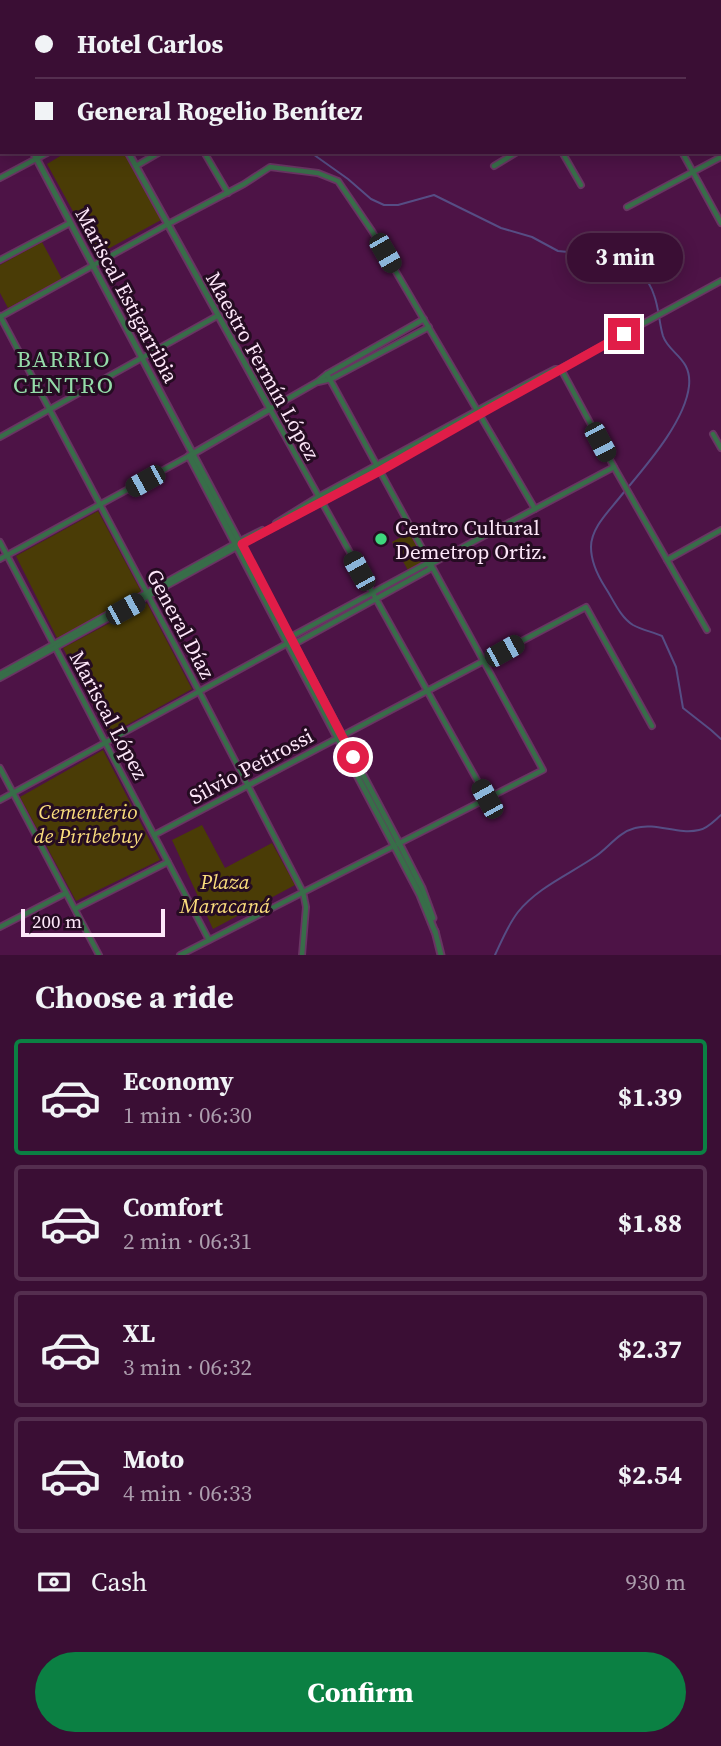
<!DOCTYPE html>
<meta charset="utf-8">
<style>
body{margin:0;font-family:"Source Serif 4",serif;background:#451c40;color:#f1f3f6;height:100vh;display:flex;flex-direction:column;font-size:26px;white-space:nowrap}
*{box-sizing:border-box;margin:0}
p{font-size:23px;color:#ab9cac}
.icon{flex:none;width:38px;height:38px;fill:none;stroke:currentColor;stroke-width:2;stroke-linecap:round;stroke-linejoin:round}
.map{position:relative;height:955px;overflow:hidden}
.sheet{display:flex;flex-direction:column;background:#3a0e34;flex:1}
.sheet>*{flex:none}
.hud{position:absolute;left:0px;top:0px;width:721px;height:154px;box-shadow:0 4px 18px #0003,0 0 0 2px #542e4f;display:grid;align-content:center;height:154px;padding:0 35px;background:#3a0e34}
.scale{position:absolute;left:21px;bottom:18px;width:144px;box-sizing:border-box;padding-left:7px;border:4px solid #fde7f9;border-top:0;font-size:19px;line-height:24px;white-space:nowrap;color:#fde7f9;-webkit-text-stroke:5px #250c22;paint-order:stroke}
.end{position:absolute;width:32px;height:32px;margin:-16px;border:9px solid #e11d48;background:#fff;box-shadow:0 0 0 4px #fff}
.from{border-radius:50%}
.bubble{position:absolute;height:49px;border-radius:24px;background:#3a0e34;box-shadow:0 4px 18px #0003,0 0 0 2px #542e4f;font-size:23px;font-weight:700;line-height:49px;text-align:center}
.car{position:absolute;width:21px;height:42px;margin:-21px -10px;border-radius:9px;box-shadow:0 0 5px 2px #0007;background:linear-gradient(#222 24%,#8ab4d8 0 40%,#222 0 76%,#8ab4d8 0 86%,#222 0)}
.hud b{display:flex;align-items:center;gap:24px;height:66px;font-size:26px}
.hud b+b{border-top:2px solid #542e4f}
.hud i{width:18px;height:18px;background:#f1f3f6}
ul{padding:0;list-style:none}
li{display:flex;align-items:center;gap:21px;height:116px;margin:0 14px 10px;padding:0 21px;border:4px solid #542e4f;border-radius:7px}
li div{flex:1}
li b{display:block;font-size:26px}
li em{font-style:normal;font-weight:700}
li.selected{border-color:#0b8043}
li>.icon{width:63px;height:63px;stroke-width:1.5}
h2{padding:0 35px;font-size:32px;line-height:84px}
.pay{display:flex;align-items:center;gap:18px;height:77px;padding:0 35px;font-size:26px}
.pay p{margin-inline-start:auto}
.primary-button{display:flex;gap:14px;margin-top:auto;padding:14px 35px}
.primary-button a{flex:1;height:80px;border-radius:42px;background:#0b8043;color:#fff;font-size:28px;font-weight:700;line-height:80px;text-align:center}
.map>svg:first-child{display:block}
</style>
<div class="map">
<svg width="721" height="955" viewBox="0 0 721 955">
<rect width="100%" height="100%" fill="#4d1346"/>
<!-- green -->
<g fill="#4a3c06">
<polygon points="67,152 123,152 161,220 97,255 47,164"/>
<polygon points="42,242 62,279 8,308 0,293 0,265"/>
<polygon points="98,511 142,593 57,638 16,556"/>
<polygon points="410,532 427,562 409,572 392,542"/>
<polygon points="147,603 192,689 109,735 63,648"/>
<polygon points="103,750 160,860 76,901 20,797"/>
<polygon points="202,825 225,868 272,843 295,885 213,929 172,840"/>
</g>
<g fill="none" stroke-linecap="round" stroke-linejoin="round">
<!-- stream -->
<g stroke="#564d84" stroke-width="2">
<polyline points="227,2 227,0"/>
<path d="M310,152L348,179L371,199L384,205H398L434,195L501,228L532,237L558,251L568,252C587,258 628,267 643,277C648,281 652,289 654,295C659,308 659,323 663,336C669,354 692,358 689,386C685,423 643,469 620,497C609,511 591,528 591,547C591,560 598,576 605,587C613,599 620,617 633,625C642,630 653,632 662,636L676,667L683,708L711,730L721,739"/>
<path d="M495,955C502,940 508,925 518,912C538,887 570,874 596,856C609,847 619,832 635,828C656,822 678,835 699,830C707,829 715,820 721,815"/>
</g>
<!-- minor casing -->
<g stroke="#693563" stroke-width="8">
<g id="minor">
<polyline points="45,0 46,2"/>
<polyline points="119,0 120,2"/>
<polyline points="478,0 479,2"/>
<polyline points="598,0 599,2"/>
<polyline points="695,0 696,2"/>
<polyline points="564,2 567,0"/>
<polyline points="0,33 2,32"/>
<polyline points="719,39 721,38"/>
<polyline points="719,45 721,48"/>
<polyline points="204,152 228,193"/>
<polyline points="562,152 581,185"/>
<polyline points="682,152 721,223"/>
<polyline points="136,166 160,152"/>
<polyline points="494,166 517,152"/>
<polyline points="0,178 49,152"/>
<polyline points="627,207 721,157"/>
<polyline points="0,260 70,223"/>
<polyline points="0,316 199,691 303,892 306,907 302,955"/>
<polyline points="0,317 168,224 244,184 270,167 318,173 338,181 372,231 535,509"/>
<polyline points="424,319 327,374 317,382 270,409 487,798"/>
<polyline points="561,369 614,467 707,630"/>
<polyline points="318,382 331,379 429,327"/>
<polyline points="713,434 721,448"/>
<polyline points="0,437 217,316"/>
<polyline points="276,523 318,497 530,382 555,369 560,369"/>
<polyline points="0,542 209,940"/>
<polyline points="0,559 189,456"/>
<polyline points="667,560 721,530"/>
<polyline points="292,640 298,642 430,569 430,565"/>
<polyline points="0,674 240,541 262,530"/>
<polyline points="0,678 242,544 380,471 479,413 721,281"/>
<polyline points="0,768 99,955"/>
<polyline points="0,800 288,643 292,640 294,635 426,564 431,564 614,467"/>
<polyline points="154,835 586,607 652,726"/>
<polyline points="75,909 168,862"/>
<polyline points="0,927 66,893"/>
<polyline points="180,955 543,770 327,374"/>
</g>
</g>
<!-- tertiary casing -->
<g stroke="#693563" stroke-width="9">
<g id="tertiary">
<polyline points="0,92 2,95"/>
<polyline points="33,152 399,843 422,888 433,918"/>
<polyline points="128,152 270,409 189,456 420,895 435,932"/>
<polyline points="435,931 441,955"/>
</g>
</g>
<!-- primary casing -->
<g stroke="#693563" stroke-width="10">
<g id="primary">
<polyline points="75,2 78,0"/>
<polyline points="0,55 2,53"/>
</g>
</g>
<!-- minor -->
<use href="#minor" stroke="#386d49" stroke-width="4.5"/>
<!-- tertiary -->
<use href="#tertiary" stroke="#386d49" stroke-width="5"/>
<!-- primary -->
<use href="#primary" stroke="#28a85f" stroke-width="6"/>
</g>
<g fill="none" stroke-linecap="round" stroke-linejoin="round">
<!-- route -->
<polyline stroke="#e11d48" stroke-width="9" points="353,757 242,544 380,471 480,414 556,372 624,334"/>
</g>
<!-- markers -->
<circle fill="#3ed77d" stroke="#250c22" stroke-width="2.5" cx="381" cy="539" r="7"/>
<g text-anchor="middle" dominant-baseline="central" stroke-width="6" stroke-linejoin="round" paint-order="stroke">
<!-- street labels -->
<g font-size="21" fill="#fde7f9" stroke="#250c22">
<text transform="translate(127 295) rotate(62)">Mariscal Estigarribia</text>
<text transform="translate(263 366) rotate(61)">Maestro Fermín López</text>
<text transform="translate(181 624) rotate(62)">General Díaz</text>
<text transform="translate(109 715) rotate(62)">Mariscal López</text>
<text transform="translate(251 766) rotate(-28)">Silvio Petirossi</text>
</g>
<!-- poi labels -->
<g font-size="21" fill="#fde7f9" stroke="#250c22" text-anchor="start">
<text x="395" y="527">Centro Cultural<tspan x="395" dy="24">Demetrop Ortiz.</tspan></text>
</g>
<!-- park labels -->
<g font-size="21" font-style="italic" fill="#fadd7d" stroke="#250c22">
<text x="88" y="811">Cementerio<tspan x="88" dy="24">de Piribebuy</tspan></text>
<text x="225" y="881">Plaza<tspan x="225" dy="24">Maracaná</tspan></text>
</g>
<!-- neighbourhood labels -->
<g font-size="23" letter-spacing="2" fill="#95dca9" stroke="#250c22">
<text x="64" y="359">BARRIO<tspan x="64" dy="26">CENTRO</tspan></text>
</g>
</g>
</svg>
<div class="scale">200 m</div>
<i class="end from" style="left:353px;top:757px"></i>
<i class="end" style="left:624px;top:334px"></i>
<div class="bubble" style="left:567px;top:233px;width:116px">3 min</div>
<i class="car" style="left:385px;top:253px;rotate:150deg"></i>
<i class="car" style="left:600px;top:442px;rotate:152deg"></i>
<i class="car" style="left:145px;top:481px;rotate:241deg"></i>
<i class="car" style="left:359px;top:571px;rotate:331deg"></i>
<i class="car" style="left:125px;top:609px;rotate:61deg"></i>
<i class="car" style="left:504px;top:651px;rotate:61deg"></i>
<i class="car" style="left:487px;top:799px;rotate:331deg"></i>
<div class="hud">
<b><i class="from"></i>Hotel Carlos</b>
<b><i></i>General Rogelio Benítez</b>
</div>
</div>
<section class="sheet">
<h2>Choose a ride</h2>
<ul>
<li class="selected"><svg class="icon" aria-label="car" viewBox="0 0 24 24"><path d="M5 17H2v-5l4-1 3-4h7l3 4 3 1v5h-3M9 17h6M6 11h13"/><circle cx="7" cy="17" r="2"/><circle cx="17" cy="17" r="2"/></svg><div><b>Economy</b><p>1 min · 06:30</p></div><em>$1.39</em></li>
<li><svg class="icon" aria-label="car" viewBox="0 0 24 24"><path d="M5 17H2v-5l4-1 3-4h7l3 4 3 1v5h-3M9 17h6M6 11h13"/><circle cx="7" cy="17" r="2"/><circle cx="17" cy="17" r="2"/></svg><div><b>Comfort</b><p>2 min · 06:31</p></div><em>$1.88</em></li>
<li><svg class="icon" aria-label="car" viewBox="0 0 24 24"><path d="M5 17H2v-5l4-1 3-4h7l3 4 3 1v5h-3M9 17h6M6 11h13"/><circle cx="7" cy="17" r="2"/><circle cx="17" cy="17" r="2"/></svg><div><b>XL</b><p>3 min · 06:32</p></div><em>$2.37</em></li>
<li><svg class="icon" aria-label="car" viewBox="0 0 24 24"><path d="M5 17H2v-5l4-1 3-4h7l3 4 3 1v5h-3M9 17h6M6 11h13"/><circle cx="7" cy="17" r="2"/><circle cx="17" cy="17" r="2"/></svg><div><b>Moto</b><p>4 min · 06:33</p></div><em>$2.54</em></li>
</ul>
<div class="pay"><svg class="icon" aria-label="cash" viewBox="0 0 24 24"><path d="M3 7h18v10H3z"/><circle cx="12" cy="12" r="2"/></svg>Cash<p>930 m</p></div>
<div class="primary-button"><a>Confirm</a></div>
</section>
